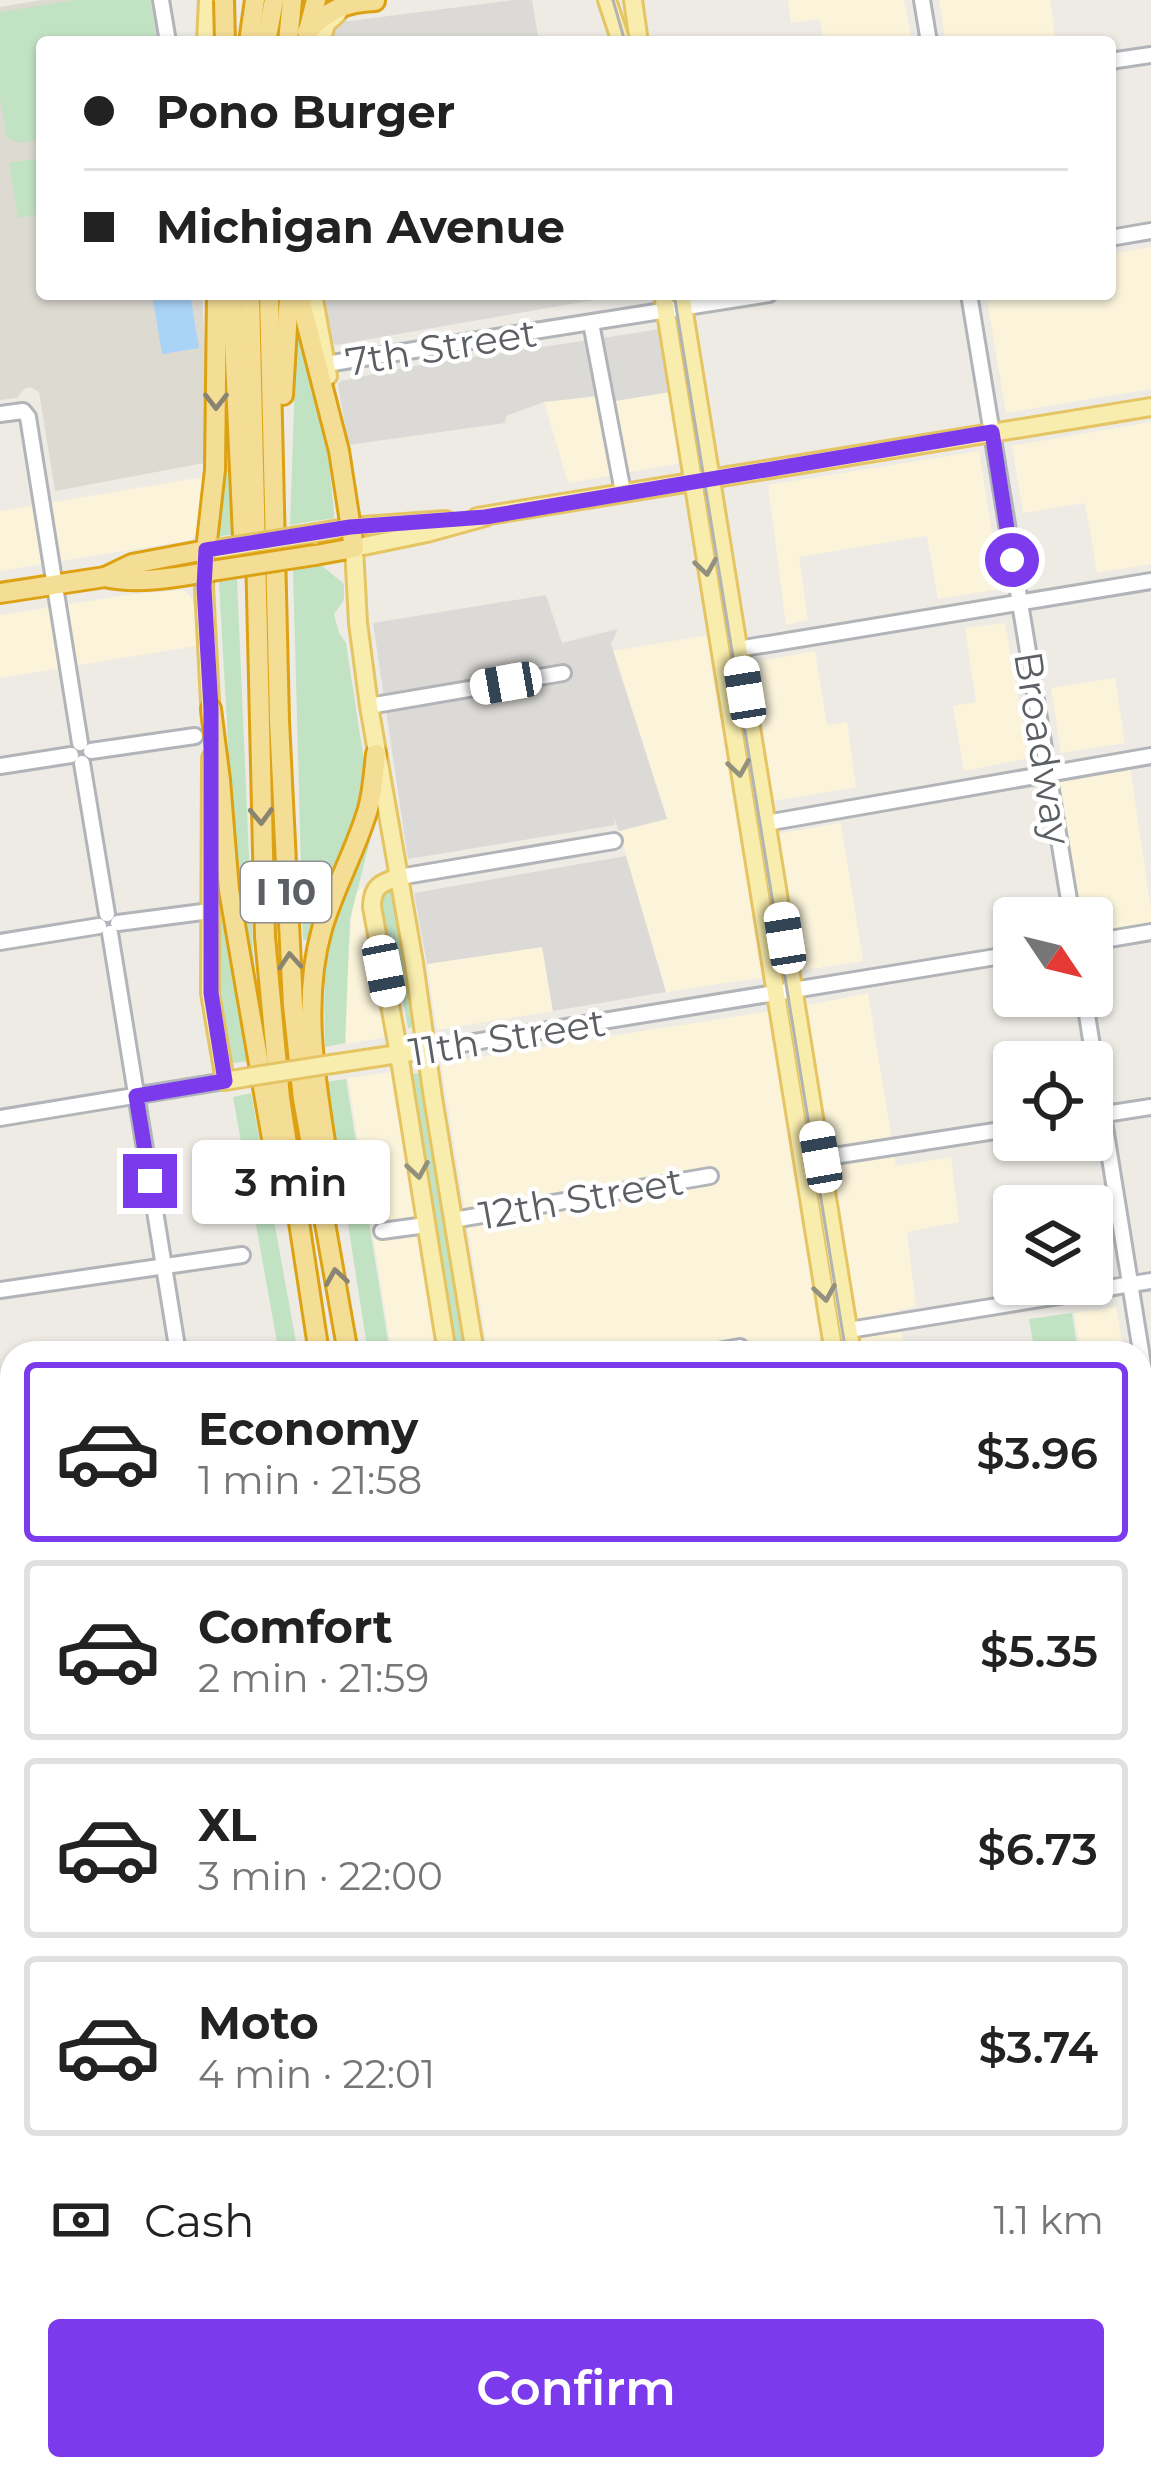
<!DOCTYPE html>
<meta charset="utf-8">
<style>
body{margin:0;font-family:Montserrat,sans-serif;background:#f6f6f6;color:#222;height:100vh;display:flex;flex-direction:column;font-size:45px;white-space:nowrap}
*{box-sizing:border-box;margin:0}
p{font-size:39px;color:#767676}
.icon{flex:none;width:66px;height:66px;fill:none;stroke:currentColor;stroke-width:2;stroke-linecap:round;stroke-linejoin:round}
.map{position:relative;flex:1;overflow:hidden}
.sheet{position:absolute;left:0px;top:1341px;width:1152px;height:1140px;display:flex;flex-direction:column;background:#fff;border-radius:36px 36px 0 0;box-shadow:0 3px 9px #0004}
.sheet>*{flex:none}
.guide{position:absolute;left:36px;top:36px;width:1080px;height:264px;border-radius:12px;box-shadow:0 3px 9px #0004;display:grid;align-content:center;height:264px;padding:0 48px;background:#fff}
.needle{width:78px;rotate:125deg}
.controls{position:absolute;left:993px;top:897px;display:grid;gap:24px}
.controls a{display:grid;place-items:center;width:120px;height:120px;border-radius:12px;background:#fff;box-shadow:0 3px 9px #0004;font-size:60px}
.end{position:absolute;width:54px;height:54px;margin:-27px;border:15px solid #7c3aed;background:#fff;box-shadow:0 0 0 6px #fff}
.from{border-radius:50%}
.bubble{position:absolute;height:84px;border-radius:12px;background:#fff;box-shadow:0 3px 9px #0004;font-size:39px;font-weight:600;line-height:84px;text-align:center}
.car{position:absolute;width:36px;height:72px;margin:-36px -18px;border-radius:15px;box-shadow:0 0 9px 3px #0007;background:linear-gradient(#fff 24%,#345 0 40%,#fff 0 76%,#345 0 86%,#fff 0)}
.guide b{display:flex;align-items:center;gap:42px;height:114px;font-size:45px}
.guide b+b{border-top:3px solid #e0e0e0}
.guide i{width:30px;height:30px;background:#222}
ul{padding:21px 0 0;list-style:none}
li{display:flex;align-items:center;gap:36px;height:180px;margin:0 24px 18px;padding:0 24px;border:6px solid #e0e0e0;border-radius:12px}
li div{flex:1}
li b{display:block;font-size:45px}
li em{font-style:normal;font-weight:600}
li.current{border-color:#7c3aed}
li>.icon{width:108px;height:108px;stroke-width:1.5}
.pay{display:flex;align-items:center;gap:30px;height:132px;padding:0 48px;font-size:45px}
.pay p{margin-inline-start:auto}
.cta{display:flex;gap:24px;margin-top:auto;padding:24px 48px}
.cta a{flex:1;height:138px;border-radius:12px;background:#7c3aed;color:#fff;font-size:48px;font-weight:600;line-height:138px;text-align:center}
.map>svg:first-child{display:block}
</style>
<div class="map">
<svg width="1151" height="2481" viewBox="0 0 1151 2481">
<rect width="100%" height="100%" fill="#edebe4"/>
<!-- commercial -->
<g fill="#fbf4db">
<polygon points="788,0 904,0 912,42 824,42 820,19 791,23"/>
<polygon points="939,0 1050,0 1056,42 946,42"/>
<polygon points="1151,247 1151,389 1006,413 986,294 1110,294 1110,254"/>
<polygon points="670,392 682,463 568,483 544,402 598,396 605,423 618,420 615,401"/>
<polygon points="1151,422 1151,564 1097,573 1085,503 1023,513 1012,446"/>
<polygon points="979,451 1001,589 938,599 927,536 799,557 808,620 786,625 768,485"/>
<polygon points="203,477 199,531 191,540 0,571 0,511"/>
<polygon points="182,590 189,595 196,608 196,646 0,678 0,615 127,595"/>
<polygon points="1005,623 1029,758 964,771 953,706 976,702 965,628"/>
<polygon points="709,635 766,977 666,992 619,831 667,818 613,651"/>
<polygon points="815,651 827,725 847,722 856,787 774,801 771,797 750,663"/>
<polygon points="1115,678 1125,743 1061,753 1051,688"/>
<polygon points="1129,760 1151,909 1151,932 1092,942 1092,918 1072,918 1048,775"/>
<polygon points="841,823 863,961 798,971 777,834"/>
<polygon points="362,887 385,1035 383,1038 346,1044 347,973 353,903 357,892"/>
<polygon points="542,947 553,1011 437,1030 427,964"/>
<polygon points="868,993 896,1166 951,1157 959,1222 907,1232 916,1307 898,1310 905,1353 859,1353 833,1175 835,1174 831,1142 828,1140 804,1006"/>
<polygon points="770,1011 826,1353 488,1353 441,1063"/>
<polygon points="391,1072 437,1353 392,1353 348,1078"/>
<polygon points="1116,1307 1124,1353 1081,1353 1074,1313"/>
<polygon points="1151,2426 1151,2481 1044,2481 1042,2469 1140,2469 1140,2428"/>
<polygon points="669,2469 844,2469 844,2481 671,2481"/>
<polygon points="885,2469 1006,2469 1008,2481 885,2481"/>
</g>
<!-- industrial -->
<g fill="#dcdad6">
<polygon points="514,0 532,0 539,42 330,42 331,32 342,22"/>
<polygon points="324,294 628,294 336,345 333,343"/>
<polygon points="660,329 670,392 615,401 603,338"/>
<polygon points="589,340 598,396 544,402 506,416 505,423 348,445 338,384 341,381 408,367"/>
<polygon points="546,595 562,643 618,629 611,644 667,819 619,831 613,816 615,825 408,859 373,623"/>
<polygon points="626,856 666,992 553,1011 542,947 427,964 414,893"/>
</g>
<!-- education -->
<polygon fill="#dddad2" points="41,0 154,0 160,42 42,42 42,294 202,294 206,364 204,463 55,491 39,392 30,387 24,389 17,398 0,400 0,7"/>
<!-- green -->
<g fill="#c2e3c3">
<polygon points="73,0 150,0 157,42 42,42 42,140 19,143 7,138 0,98 0,12"/>
<polygon points="42,158 42,214 18,218 9,163"/>
<polygon points="297,320 327,446 334,511 334,518 290,525"/>
<polygon points="228,394 234,534 218,537 224,458 225,401"/>
<polygon points="321,565 344,584 344,600 334,614 339,633 346,643 366,774 366,793 314,940 303,940 293,570"/>
<polygon points="237,579 253,949 256,985 252,985 235,866 219,582"/>
<path d="M372,833L350,919L345,1043L325,1047C325,1021 323,995 326,970C331,921 351,877 372,833Z"/>
<polygon points="389,889 396,894 415,1027 408,1028 403,1001 393,971 381,895"/>
<polygon points="225,916 251,1061 232,1063 220,985 220,919"/>
<polygon points="419,1073 433,1126 470,1353 456,1353 411,1077 412,1074"/>
<polygon points="346,1079 390,1353 368,1353 326,1082"/>
<polygon points="251,1093 298,1353 279,1353 233,1097"/>
<polygon points="1072,1313 1078,1353 1035,1353 1029,1319"/>
<polygon points="12,1660 12,2147 0,2149 0,1662"/>
</g>
<!-- water -->
<polygon fill="#a9d4f8" points="152,294 190,294 199,348 162,354"/>
<g fill="none" stroke-linecap="round" stroke-linejoin="round">
<!-- minor casing -->
<g stroke="#b1b4b8" stroke-width="20">
<g id="minor">
<polyline points="161,0 168,42"/>
<polyline points="922,0 929,42"/>
<polyline points="1110,61 1151,55"/>
<polyline points="1110,238 1151,231"/>
<polyline points="969,294 1072,918"/>
<polyline points="591,323 623,492"/>
<polyline points="326,364 769,294"/>
<polyline points="0,414 23,411 28,417 80,743"/>
<polyline points="738,649 1151,581"/>
<polyline points="369,706 563,673"/>
<polyline points="91,751 195,736"/>
<polyline points="82,763 107,914"/>
<polyline points="0,766 71,755"/>
<polyline points="766,823 1151,756"/>
<polyline points="399,877 614,841"/>
<polyline points="118,923 210,911"/>
<polyline points="110,933 178,1353"/>
<polyline points="0,942 99,926"/>
<polyline points="1092,942 1151,932"/>
<polyline points="1084,996 1151,1414"/>
<polyline points="425,1050 1014,954"/>
<polyline points="1092,1116 1151,1107"/>
<polyline points="0,1118 225,1081"/>
<polyline points="821,1158 1014,1128"/>
<polyline points="453,1220 710,1176"/>
<polyline points="382,1231 426,1225"/>
<polyline points="0,1290 242,1255"/>
<polyline points="849,1330 1151,1281"/>
<polyline points="707,1353 740,1347"/>
<polyline points="1140,1458 1151,1456"/>
<polyline points="0,1470 12,1468"/>
<polyline points="1140,1635 1151,1633"/>
<polyline points="0,1644 12,1642"/>
<polyline points="1140,1812 1151,1810"/>
<polyline points="1140,1986 1151,1985"/>
<polyline points="1140,2161 1151,2159"/>
<polyline points="0,2171 12,2169"/>
<polyline points="1140,2337 1151,2336"/>
<polyline points="0,2346 12,2344"/>
<polyline points="118,2469 120,2481"/>
<polyline points="357,2469 359,2481"/>
<polyline points="245,2481 317,2469"/>
</g>
</g>
<!-- major casing -->
<g stroke="#e5c464" stroke-width="22">
<g id="major">
<polyline points="607,0 621,42"/>
<polyline points="633,0 639,42"/>
<polyline points="206,42 208,0"/>
<polyline points="321,42 326,24 338,13"/>
<polyline points="313,294 328,376"/>
<polyline points="663,294 834,1353"/>
<polyline points="681,294 852,1353"/>
<polyline points="477,517 1151,407"/>
<polyline points="316,533 350,527 446,520"/>
<polyline points="211,721 204,587 206,550 217,549"/>
<polyline points="211,758 210,993 225,1081 249,1077"/>
<path d="M399,877C381,883 372,886 372,907L399,1054L447,1353"/>
<polyline points="332,1064 425,1050"/>
<polyline points="475,1353 433,1098 414,963 369,706 358,623 354,548 427,533 485,517"/>
<polyline points="629,2469 631,2481"/>
<polyline points="656,2469 658,2481"/>
<polyline points="1023,2469 1025,2481"/>
</g>
</g>
<!-- highway casing -->
<g stroke="#dda213" stroke-width="24">
<g id="highway">
<polyline points="308,31 316,0"/>
<path d="M307,32C328,10 345,2 375,1"/>
<polyline points="249,42 255,0"/>
<polyline points="266,42 274,0"/>
<polyline points="288,42 292,0"/>
<polyline points="232,294 244,559"/>
<polyline points="250,294 265,937 280,1098 319,1353"/>
<polyline points="269,294 279,721 293,1005 303,1099 348,1353"/>
<polyline points="299,294 339,451 354,548 315,555"/>
<polyline points="283,395 289,294"/>
<polyline points="105,577 132,564 206,550 215,470 217,294"/>
<path d="M0,593L105,577C139,585 183,576 218,570"/>
<polyline points="211,709 220,780 229,890 282,1197"/>
<path d="M327,1182L329,1167C317,1089 300,1006 322,929C334,888 356,850 368,809C373,791 374,772 376,754"/>
<polyline points="416,2481 420,2469"/>
<polyline points="462,2481 464,2469"/>
<polyline points="486,2481 488,2469"/>
<polyline points="531,2481 531,2469"/>
</g>
</g>
<!-- minor -->
<use href="#minor" stroke="#fff" stroke-width="14"/>
<!-- major -->
<use href="#major" stroke="#f8edad" stroke-width="16"/>
<!-- highway -->
<use href="#highway" stroke="#f4dd94" stroke-width="18"/>
<!-- tram -->
<g stroke="#b2b3b3" stroke-width="3">
<polyline points="613,0 625,42"/>
<polyline points="674,294 846,1353"/>
<polyline points="877,2481 877,2469"/>
</g>
<!-- major-bridge casing -->
<g stroke="#e5c464" stroke-width="22" stroke-linecap="butt">
<g id="major-bridge">
<polyline points="217,549 316,533"/>
<polyline points="249,1077 332,1064"/>
</g>
</g>
<!-- highway-bridge casing -->
<g stroke="#dda213" stroke-width="24" stroke-linecap="butt">
<g id="highway-bridge">
<polyline points="224,0 225,42"/>
<polyline points="218,570 315,555"/>
</g>
</g>
<!-- major-bridge -->
<use href="#major-bridge" stroke="#f8edad" stroke-width="16"/>
<!-- highway-bridge -->
<use href="#highway-bridge" stroke="#f4dd94" stroke-width="18"/>
</g>
<!-- one-way arrows -->
<defs><path id="oneway-chevron" d="M-2-3.5L2.5 0L-2 3.5" fill="none" stroke-width="1.6" stroke-linecap="round" stroke-linejoin="round" transform="scale(3)"/></defs>
<g stroke="#8a8572">
<use href="#oneway-chevron" transform="translate(216 401) rotate(90)"/>
<use href="#oneway-chevron" transform="translate(261 816) rotate(88)"/>
<use href="#oneway-chevron" transform="translate(290 961) rotate(-94)"/>
<use href="#oneway-chevron" transform="translate(336 1277) rotate(-99)"/>
</g>
<g stroke="#93917d">
<use href="#oneway-chevron" transform="translate(706 567) rotate(81)"/>
<use href="#oneway-chevron" transform="translate(739 768) rotate(81)"/>
<use href="#oneway-chevron" transform="translate(418 1170) rotate(81)"/>
<use href="#oneway-chevron" transform="translate(825 1293) rotate(81)"/>
</g>
<g fill="none" stroke-linecap="round" stroke-linejoin="round">
<!-- route -->
<polyline stroke="#7c3aed" stroke-width="15" points="150,1181 136,1096 225,1081 211,993 211,709 204,587 206,550 350,527 485,517 992,432 1012,560"/>
</g>
<g text-anchor="middle" dominant-baseline="central" stroke-width="9" stroke-linejoin="round" paint-order="stroke">
<!-- shield labels -->
<rect fill="#fff" stroke="#8d8f92" stroke-width="3" x="241" y="862" width="90" height="60" rx="9"/>
<g font-size="36" font-weight="bold" fill="#5c5f63">
<text x="286" y="892">I 10</text>
</g>
<!-- street labels -->
<g font-size="39" fill="#5c5f63" stroke="#fff">
<text transform="translate(441 347) rotate(-9)">7th Street</text>
<text transform="translate(1043 748) rotate(81)">Broadway</text>
<text transform="translate(507 1037) rotate(-9)">11th Street</text>
<text transform="translate(581 1198) rotate(-10)">12th Street</text>
</g>
</g>
</svg>
<div class="controls">
<a><svg class="needle" viewBox="-14 -14 28 28"><path d="M0-13l5 13h-10z" fill="#e53935"/><path d="M0 13l5-13h-10z" fill="#767676"/></svg></a>
<a><svg class="icon" aria-label="locate" viewBox="0 0 24 24"><circle cx="12" cy="12" r="6"/><path d="M12 2v4M12 18v4M2 12h4M18 12h4"/></svg></a>
<a><svg class="icon" aria-label="layers" viewBox="0 0 24 24"><path d="M12 4l9 5-9 5-9-5zM3 14l9 5 9-5"/></svg></a>
</div>
<i class="end from" style="left:1012px;top:560px"></i>
<i class="end" style="left:150px;top:1181px"></i>
<div class="bubble" style="left:192px;top:1140px;width:198px">3 min</div>
<i class="car" style="left:506px;top:683px;rotate:260deg"></i>
<i class="car" style="left:745px;top:692px;rotate:351deg"></i>
<i class="car" style="left:785px;top:938px;rotate:351deg"></i>
<i class="car" style="left:384px;top:971px;rotate:169deg"></i>
<i class="car" style="left:821px;top:1157px;rotate:350deg"></i>
<div class="guide">
<b><i class="from"></i>Pono Burger</b>
<b><i></i>Michigan Avenue</b>
</div>
<section class="sheet">
<ul>
<li class="current"><svg class="icon" aria-label="car" viewBox="0 0 24 24"><path d="M5 17H2v-5l4-1 3-4h7l3 4 3 1v5h-3M9 17h6M6 11h13"/><circle cx="7" cy="17" r="2"/><circle cx="17" cy="17" r="2"/></svg><div><b>Economy</b><p>1 min · 21:58</p></div><em>$3.96</em></li>
<li><svg class="icon" aria-label="car" viewBox="0 0 24 24"><path d="M5 17H2v-5l4-1 3-4h7l3 4 3 1v5h-3M9 17h6M6 11h13"/><circle cx="7" cy="17" r="2"/><circle cx="17" cy="17" r="2"/></svg><div><b>Comfort</b><p>2 min · 21:59</p></div><em>$5.35</em></li>
<li><svg class="icon" aria-label="car" viewBox="0 0 24 24"><path d="M5 17H2v-5l4-1 3-4h7l3 4 3 1v5h-3M9 17h6M6 11h13"/><circle cx="7" cy="17" r="2"/><circle cx="17" cy="17" r="2"/></svg><div><b>XL</b><p>3 min · 22:00</p></div><em>$6.73</em></li>
<li><svg class="icon" aria-label="car" viewBox="0 0 24 24"><path d="M5 17H2v-5l4-1 3-4h7l3 4 3 1v5h-3M9 17h6M6 11h13"/><circle cx="7" cy="17" r="2"/><circle cx="17" cy="17" r="2"/></svg><div><b>Moto</b><p>4 min · 22:01</p></div><em>$3.74</em></li>
</ul>
<div class="pay"><svg class="icon" aria-label="cash" viewBox="0 0 24 24"><path d="M3 7h18v10H3z"/><circle cx="12" cy="12" r="2"/></svg>Cash<p>1.1 km</p></div>
<div class="cta"><a>Confirm</a></div>
</section>
</div>
